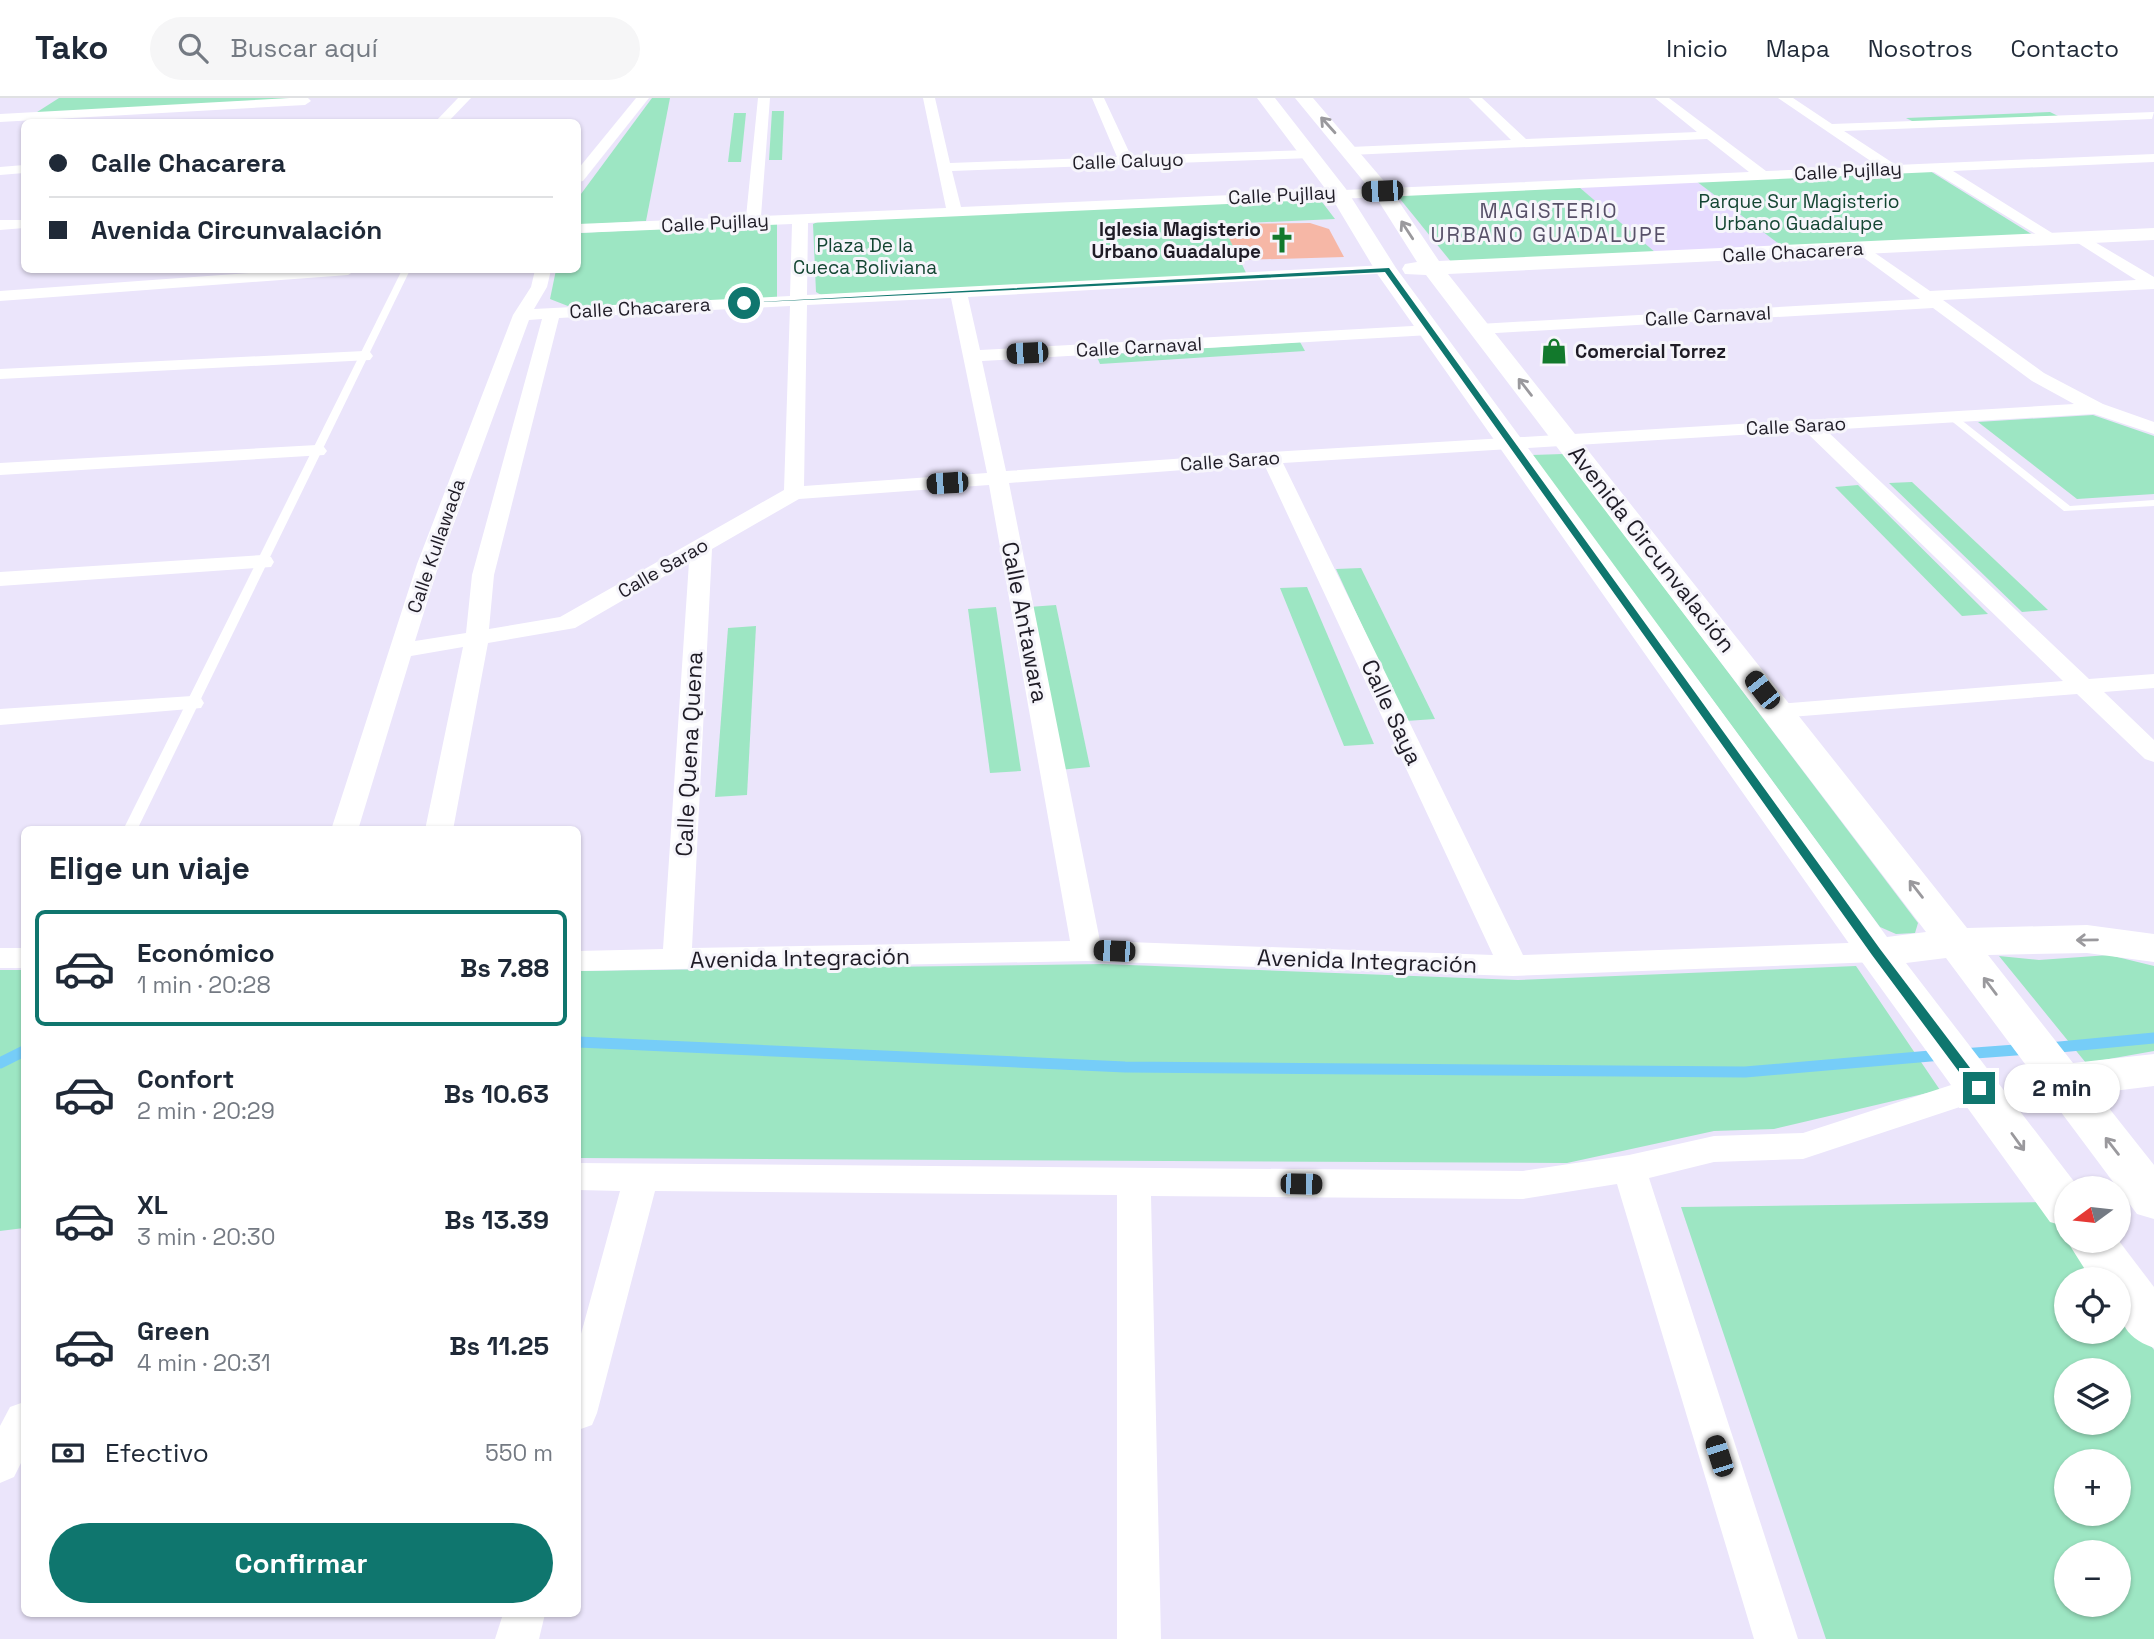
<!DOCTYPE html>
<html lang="es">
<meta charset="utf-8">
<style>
body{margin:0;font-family:"Space Grotesk",sans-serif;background:#f6f6f7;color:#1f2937;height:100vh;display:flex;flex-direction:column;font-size:26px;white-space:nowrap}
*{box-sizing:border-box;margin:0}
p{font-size:23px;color:#747a83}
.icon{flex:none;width:38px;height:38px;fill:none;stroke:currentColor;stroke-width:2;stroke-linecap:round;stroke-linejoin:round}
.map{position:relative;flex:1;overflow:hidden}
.panel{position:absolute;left:21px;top:728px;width:560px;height:791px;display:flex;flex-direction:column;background:#fff;border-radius:10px;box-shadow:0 2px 5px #0004}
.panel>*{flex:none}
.hud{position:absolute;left:21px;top:21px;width:560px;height:154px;border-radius:10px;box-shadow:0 2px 5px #0004;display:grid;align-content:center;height:154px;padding:0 28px;background:#fff}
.needle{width:46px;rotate:255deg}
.fabs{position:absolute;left:2054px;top:1078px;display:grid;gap:14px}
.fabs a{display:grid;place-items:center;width:77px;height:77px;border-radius:50%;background:#fff;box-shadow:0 2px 5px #0004;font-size:35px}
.end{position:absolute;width:32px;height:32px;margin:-16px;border:9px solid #0f766e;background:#fff;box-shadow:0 0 0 4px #fff}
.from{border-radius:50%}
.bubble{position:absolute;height:49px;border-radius:24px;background:#fff;box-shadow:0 2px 5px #0004;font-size:23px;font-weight:600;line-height:49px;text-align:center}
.car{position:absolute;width:21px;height:42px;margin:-21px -10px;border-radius:9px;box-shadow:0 0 5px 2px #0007;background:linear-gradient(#222 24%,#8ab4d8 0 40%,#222 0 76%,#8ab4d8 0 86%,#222 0)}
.hud b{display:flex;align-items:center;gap:24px;height:66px;font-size:26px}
.hud b+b{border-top:2px solid #e0e1e3}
.hud i{width:18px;height:18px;background:#1f2937}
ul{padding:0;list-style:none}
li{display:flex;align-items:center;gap:21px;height:116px;margin:0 14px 10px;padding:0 14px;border:4px solid transparent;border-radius:10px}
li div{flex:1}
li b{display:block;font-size:26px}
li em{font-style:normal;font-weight:600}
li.on{border-color:#0f766e}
li>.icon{width:63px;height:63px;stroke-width:1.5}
h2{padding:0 28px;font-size:32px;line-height:84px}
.pay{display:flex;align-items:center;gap:18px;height:77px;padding:0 28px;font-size:26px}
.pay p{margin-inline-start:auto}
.button{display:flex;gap:14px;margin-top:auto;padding:14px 28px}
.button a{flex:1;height:80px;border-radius:42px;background:#0f766e;color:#fff;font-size:28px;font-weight:600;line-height:80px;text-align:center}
header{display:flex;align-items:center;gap:42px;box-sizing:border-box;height:98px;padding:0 35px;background:#fff;border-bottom:2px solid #e0e1e3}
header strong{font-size:33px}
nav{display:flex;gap:38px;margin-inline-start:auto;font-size:24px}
.search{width:490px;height:63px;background:#f6f6f7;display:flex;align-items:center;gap:18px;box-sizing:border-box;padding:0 24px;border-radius:38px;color:#747a83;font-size:26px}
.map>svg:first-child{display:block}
</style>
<header>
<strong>Tako</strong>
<div class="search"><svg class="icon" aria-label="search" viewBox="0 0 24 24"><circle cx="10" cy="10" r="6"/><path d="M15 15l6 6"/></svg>Buscar aquí</div>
<nav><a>Inicio</a><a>Mapa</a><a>Nosotros</a><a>Contacto</a></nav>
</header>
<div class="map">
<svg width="2154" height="1541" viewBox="0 0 2154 1541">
<rect width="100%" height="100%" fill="#ebe5fb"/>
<!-- built -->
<polygon fill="#e5dafe" points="1696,83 1783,149 1656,155 1579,89"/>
<!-- green -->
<g fill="#9de6c3" fill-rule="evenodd">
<polygon points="59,0 298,0 34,16"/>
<polygon points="652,0 670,0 646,123 578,127 578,100"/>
<polygon points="772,13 784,13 782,62 769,62"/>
<polygon points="2050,14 2058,18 1914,24 1906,20"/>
<polygon points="734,15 746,15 741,64 728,64"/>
<polygon points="1930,73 2033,137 1783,149 1696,83"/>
<polygon points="1579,89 1656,155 1452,165 1396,96"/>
<polygon points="1319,100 1335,121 1223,126 1247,177 823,198 816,194 813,126 822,122"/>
<polygon points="777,125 777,200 573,210 550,201 556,172 578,172 578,135"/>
<polygon points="1300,244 1305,253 1100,266 1096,257"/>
<polygon points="2093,317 2154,338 2154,396 2077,401 1978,324"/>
<polygon points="1563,356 1918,825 1915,835 1896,836 1880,829 1532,357"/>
<polygon points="1912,384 2048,512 2022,514 1889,385"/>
<polygon points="1858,387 1988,516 1962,518 1835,389"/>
<polygon points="1361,470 1435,621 1406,623 1336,471"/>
<polygon points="1307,489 1374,646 1344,648 1280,490"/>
<polygon points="1056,507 1090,669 1059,672 1029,509"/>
<polygon points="996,509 1021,673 990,675 968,511"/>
<polygon points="756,528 747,697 715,699 728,530"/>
<polygon points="2109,857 2154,868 2154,953 2086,965 1999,858 2039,862"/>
<polygon points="1103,866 1518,882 1856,868 1940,992 1774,1031 1714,1033 1567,1065 578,1060 578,873"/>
<polygon points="0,872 24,872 24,1130 0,1133"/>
<path d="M2051,1104L2067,1127V1143H2078L2105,1181H2067V1234H2119V1202L2154,1252V1541H1826L1681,1109ZM2067,1272H2119V1325H2067ZM2067,1363H2119V1416H2067ZM2067,1454H2119V1507H2067Z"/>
</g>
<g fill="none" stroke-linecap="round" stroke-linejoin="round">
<!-- stream -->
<g stroke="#76cdf8" stroke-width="11">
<polyline points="578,944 1125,969 1745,974 1942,957"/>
<polyline points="2049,950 2154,940"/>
<polyline points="1962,956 2029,951"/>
<polyline points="0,965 24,953"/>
</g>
</g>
<!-- building -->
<polygon fill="#f6b7a6" points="1310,125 1329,131 1344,159 1240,162 1222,126"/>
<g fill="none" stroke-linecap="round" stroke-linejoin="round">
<!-- lane -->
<g fill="#fff" fill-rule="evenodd">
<polygon points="402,172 410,172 137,732 123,732"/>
<polygon points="1949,317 1955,317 2070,408 2154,402 2154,408 2064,413 1949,321"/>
</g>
<!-- street -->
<g fill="#fff" fill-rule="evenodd">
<polygon points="290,0 308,0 311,3 305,7 0,24 0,16"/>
<polygon points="458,0 471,0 448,24 435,24"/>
<polygon points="636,0 649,0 583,83 578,84 578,71"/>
<path d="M758,0H770L761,118L946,110L923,0H935L950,65L1117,59L1092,0H1104L1131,58L1311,52L1318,56L1311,60L952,73L961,109L1749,74L1707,41L1350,57L1343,53L1350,49L1511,42L1469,0H1482L1526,41L1697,34L1655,0H1669L1766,73L1878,68L1778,0H1793L1832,26L2154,14L2152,21L1844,33L1896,67L2154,56V64L1953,73L2057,138L2060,141L2052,146L1934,74L808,125L807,197L1386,167L1394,172L1392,175L968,199L980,252L1430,227L1439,232L1430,237L982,263L1006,373L1271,354L2074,306L2032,283L1933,210L1479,236L1470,231L1479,226L1920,201L1856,154V148L1862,146L1930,193L2136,182L2070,140L2073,137H2083L2154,179V191L1943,202L2044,275L2103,306L2154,324V336L2094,316L1826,332L2089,581L2154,576V590L2104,594L2154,642V664L2145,661L2077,596L1778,620L1769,618L1766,613L1769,608L1778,606L2063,583L1805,333L1283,365L1523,857L1876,844L1886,847L1891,854L1886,861L1876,864L1513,878L1087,863L578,873V853L663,851L689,464L575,530L488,545L453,732H425L463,549L411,558L358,732H331L417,466L513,217L531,189L535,172H551L547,189L534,211L790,198L792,126L578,135V126L746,119ZM951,200L987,375L804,388L807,207ZM790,208L784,392L560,519L489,531L494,477L559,220ZM542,221L472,477L466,535L415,543L439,466L529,222ZM1264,366L1493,857L1100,843L1009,385ZM989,387L1070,843L692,850L712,451L799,401Z"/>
<polygon points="24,67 24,75 0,77 0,69"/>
<polygon points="0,122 24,122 24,130 0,132"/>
<polygon points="289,172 356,172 348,177 0,203 0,193"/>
<polygon points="364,253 370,254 373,258 370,262 0,281 0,271"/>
<polygon points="317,347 324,349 327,353 324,357 0,377 0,365"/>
<polygon points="263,457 271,459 274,464 271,469 0,488 0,474"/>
<polygon points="192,598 201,600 204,605 201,610 0,627 0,611"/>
<rect x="0" y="850" width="24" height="20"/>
<polygon points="1979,978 1990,981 1995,990 1990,999 1803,1061 1714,1064 1649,1080 1798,1541 1754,1541 1617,1086 1523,1101 1151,1098 1161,1541 1117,1541 1117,1097 655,1093 597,1315 592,1327 578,1332 578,1247 620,1093 578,1092 578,1065 1523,1073 1629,1057 1714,1038 1803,1035"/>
<polygon points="24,1304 24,1359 14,1379 0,1385 0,1328 10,1309"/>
<polygon points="503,1516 545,1516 539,1541 495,1541"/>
</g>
<!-- secondary -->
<g fill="#fff" fill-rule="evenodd">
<polygon points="1257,0 1275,0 1346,91 1396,170 1887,839 1926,834 1426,177 1405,176 1402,171 1405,166 1417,164 1374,96 1295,0 1313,0 1389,89 1439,163 2154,130 2154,142 1448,176 1967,830 2087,827 2154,836 2154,864 2087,855 1988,857 2073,965 2154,956 2154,988 2097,995 2154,1067 2154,1121 2137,1116 1946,860 1906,865 2079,1090 2067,1090 2067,1129 2050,1124 1862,864 1378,177 1330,97"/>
<path d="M2067,1143H2119L2154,1189V1250C2117,1237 2119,1216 2119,1181H2091Z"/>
</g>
</g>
<!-- one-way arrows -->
<defs><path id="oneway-shaft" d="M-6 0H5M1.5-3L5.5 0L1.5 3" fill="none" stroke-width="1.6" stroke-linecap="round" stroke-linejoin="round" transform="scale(1.75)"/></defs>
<g stroke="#9a999d">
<use href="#oneway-shaft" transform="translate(1328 27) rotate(-132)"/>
<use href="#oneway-shaft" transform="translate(1407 132) rotate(-123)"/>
<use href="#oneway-shaft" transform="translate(1525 289) rotate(-128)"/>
<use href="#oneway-shaft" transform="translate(1916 791) rotate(-128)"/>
<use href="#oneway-shaft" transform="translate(2087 842) rotate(179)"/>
<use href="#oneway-shaft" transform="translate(1990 888) rotate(-127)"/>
<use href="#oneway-shaft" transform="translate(2018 1044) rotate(54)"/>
<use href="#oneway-shaft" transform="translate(2112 1048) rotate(-128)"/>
</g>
<!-- route -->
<polygon fill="#0f766e" points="1389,170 1880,851 1983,987 1983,994 1974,994 1872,857 1385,174 740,205"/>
<!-- icons -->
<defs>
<g id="church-bare" transform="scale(2.1)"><path d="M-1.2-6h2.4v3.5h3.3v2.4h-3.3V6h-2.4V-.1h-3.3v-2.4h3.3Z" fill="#12792c" stroke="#f6f5fb" stroke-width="2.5" paint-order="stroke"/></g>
<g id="shop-bare" transform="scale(2.1)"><path d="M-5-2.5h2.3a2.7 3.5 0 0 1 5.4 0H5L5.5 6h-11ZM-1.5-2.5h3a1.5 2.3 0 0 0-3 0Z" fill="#12792c" stroke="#f6f5fb" stroke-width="2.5" paint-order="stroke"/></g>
</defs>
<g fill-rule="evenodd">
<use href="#church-bare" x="1282" y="142"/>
<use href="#shop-bare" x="1554" y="253"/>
</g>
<g text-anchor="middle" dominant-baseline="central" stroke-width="6" stroke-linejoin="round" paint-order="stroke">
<!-- far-street labels -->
<g font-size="19" fill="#1f1c26" stroke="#f6f5fb">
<text transform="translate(1128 63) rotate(-2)">Calle Caluyo</text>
<text transform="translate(1848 73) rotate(-3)">Calle Pujllay</text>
<text transform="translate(1282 97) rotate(-3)">Calle Pujllay</text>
<text transform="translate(715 125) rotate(-3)">Calle Pujllay</text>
<text transform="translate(1793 154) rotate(-3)">Calle Chacarera</text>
<text transform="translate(640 210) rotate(-3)">Calle Chacarera</text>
<text transform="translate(1708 218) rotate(-3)">Calle Carnaval</text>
<text transform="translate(1139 249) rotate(-3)">Calle Carnaval</text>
<text transform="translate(1796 328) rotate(-3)">Calle Sarao</text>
<text transform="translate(1230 363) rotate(-4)">Calle Sarao</text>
<text transform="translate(436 448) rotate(-71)">Calle Kullawada</text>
<text transform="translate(663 470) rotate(-30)">Calle Sarao</text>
</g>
<!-- far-park labels -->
<g font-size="19" fill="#144633" stroke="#f6f5fb">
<text x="1799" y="103">Parque Sur Magisterio<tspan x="1799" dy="22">Urbano Guadalupe</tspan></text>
<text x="865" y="147">Plaza De la<tspan x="865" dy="22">Cueca Boliviana</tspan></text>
</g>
<!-- far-poi labels -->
<g font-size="19" font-weight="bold" fill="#1f1c26" stroke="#f6f5fb" text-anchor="end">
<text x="1261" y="131">Iglesia Magisterio<tspan x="1261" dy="22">Urbano Guadalupe</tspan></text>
<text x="1575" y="253" text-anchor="start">Comercial Torrez</text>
</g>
<!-- far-neighbourhood labels -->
<g font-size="21" letter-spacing="2" fill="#585169" stroke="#f6f5fb">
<text x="1549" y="112">MAGISTERIO<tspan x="1549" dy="24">URBANO GUADALUPE</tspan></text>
</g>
<!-- street labels -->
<g font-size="23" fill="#1f1c26" stroke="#f6f5fb">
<text transform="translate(1652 451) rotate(52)">Avenida Circunvalación</text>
<text transform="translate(1025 524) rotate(79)">Calle Antawara</text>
<text transform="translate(1392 614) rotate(65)">Calle Saya</text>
<text transform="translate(689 656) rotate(-87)">Calle Quena Quena</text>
<text transform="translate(800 860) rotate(-1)">Avenida Integración</text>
<text transform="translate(1367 863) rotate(2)">Avenida Integración</text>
</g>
</g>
</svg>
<div class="fabs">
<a><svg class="needle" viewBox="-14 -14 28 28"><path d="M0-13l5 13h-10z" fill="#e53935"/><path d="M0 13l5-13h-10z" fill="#747a83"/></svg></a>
<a><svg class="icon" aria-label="locate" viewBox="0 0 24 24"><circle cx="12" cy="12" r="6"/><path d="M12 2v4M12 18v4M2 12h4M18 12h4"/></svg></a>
<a><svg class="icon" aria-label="layers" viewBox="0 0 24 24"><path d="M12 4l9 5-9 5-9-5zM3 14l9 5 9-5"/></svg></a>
<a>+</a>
<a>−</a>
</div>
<i class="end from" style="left:744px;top:205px"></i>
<i class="end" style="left:1979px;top:990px"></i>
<div class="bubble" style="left:2004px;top:966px;width:116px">2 min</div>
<i class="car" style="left:1382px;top:93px;rotate:268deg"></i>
<i class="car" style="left:1027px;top:255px;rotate:267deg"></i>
<i class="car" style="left:947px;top:385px;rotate:266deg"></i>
<i class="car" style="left:1762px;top:592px;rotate:322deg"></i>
<i class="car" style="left:1114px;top:853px;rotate:272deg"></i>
<i class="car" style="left:1301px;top:1086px;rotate:91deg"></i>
<i class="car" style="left:1719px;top:1358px;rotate:342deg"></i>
<div class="hud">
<b><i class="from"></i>Calle Chacarera</b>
<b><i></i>Avenida Circunvalación</b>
</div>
<section class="panel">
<h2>Elige un viaje</h2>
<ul>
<li class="on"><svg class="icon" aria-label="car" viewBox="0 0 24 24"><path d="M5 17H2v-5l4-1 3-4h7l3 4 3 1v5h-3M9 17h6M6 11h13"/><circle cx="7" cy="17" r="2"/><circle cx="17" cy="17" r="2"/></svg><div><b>Económico</b><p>1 min · 20:28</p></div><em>Bs 7.88</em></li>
<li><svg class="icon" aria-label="car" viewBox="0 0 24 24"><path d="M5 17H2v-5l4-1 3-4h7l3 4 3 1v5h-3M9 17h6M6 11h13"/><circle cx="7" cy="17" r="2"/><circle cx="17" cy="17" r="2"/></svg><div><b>Confort</b><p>2 min · 20:29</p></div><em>Bs 10.63</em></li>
<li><svg class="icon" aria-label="car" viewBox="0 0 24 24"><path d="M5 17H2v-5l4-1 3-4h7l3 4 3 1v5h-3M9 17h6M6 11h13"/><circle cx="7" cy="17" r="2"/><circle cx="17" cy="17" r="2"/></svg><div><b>XL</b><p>3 min · 20:30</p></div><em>Bs 13.39</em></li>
<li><svg class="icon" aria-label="car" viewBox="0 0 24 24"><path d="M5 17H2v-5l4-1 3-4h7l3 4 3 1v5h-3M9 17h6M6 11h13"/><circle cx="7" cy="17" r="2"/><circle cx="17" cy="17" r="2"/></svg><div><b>Green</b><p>4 min · 20:31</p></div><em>Bs 11.25</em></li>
</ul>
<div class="pay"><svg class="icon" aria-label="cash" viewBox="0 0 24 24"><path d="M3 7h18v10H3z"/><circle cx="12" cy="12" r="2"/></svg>Efectivo<p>550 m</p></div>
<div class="button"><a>Confirmar</a></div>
</section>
</div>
